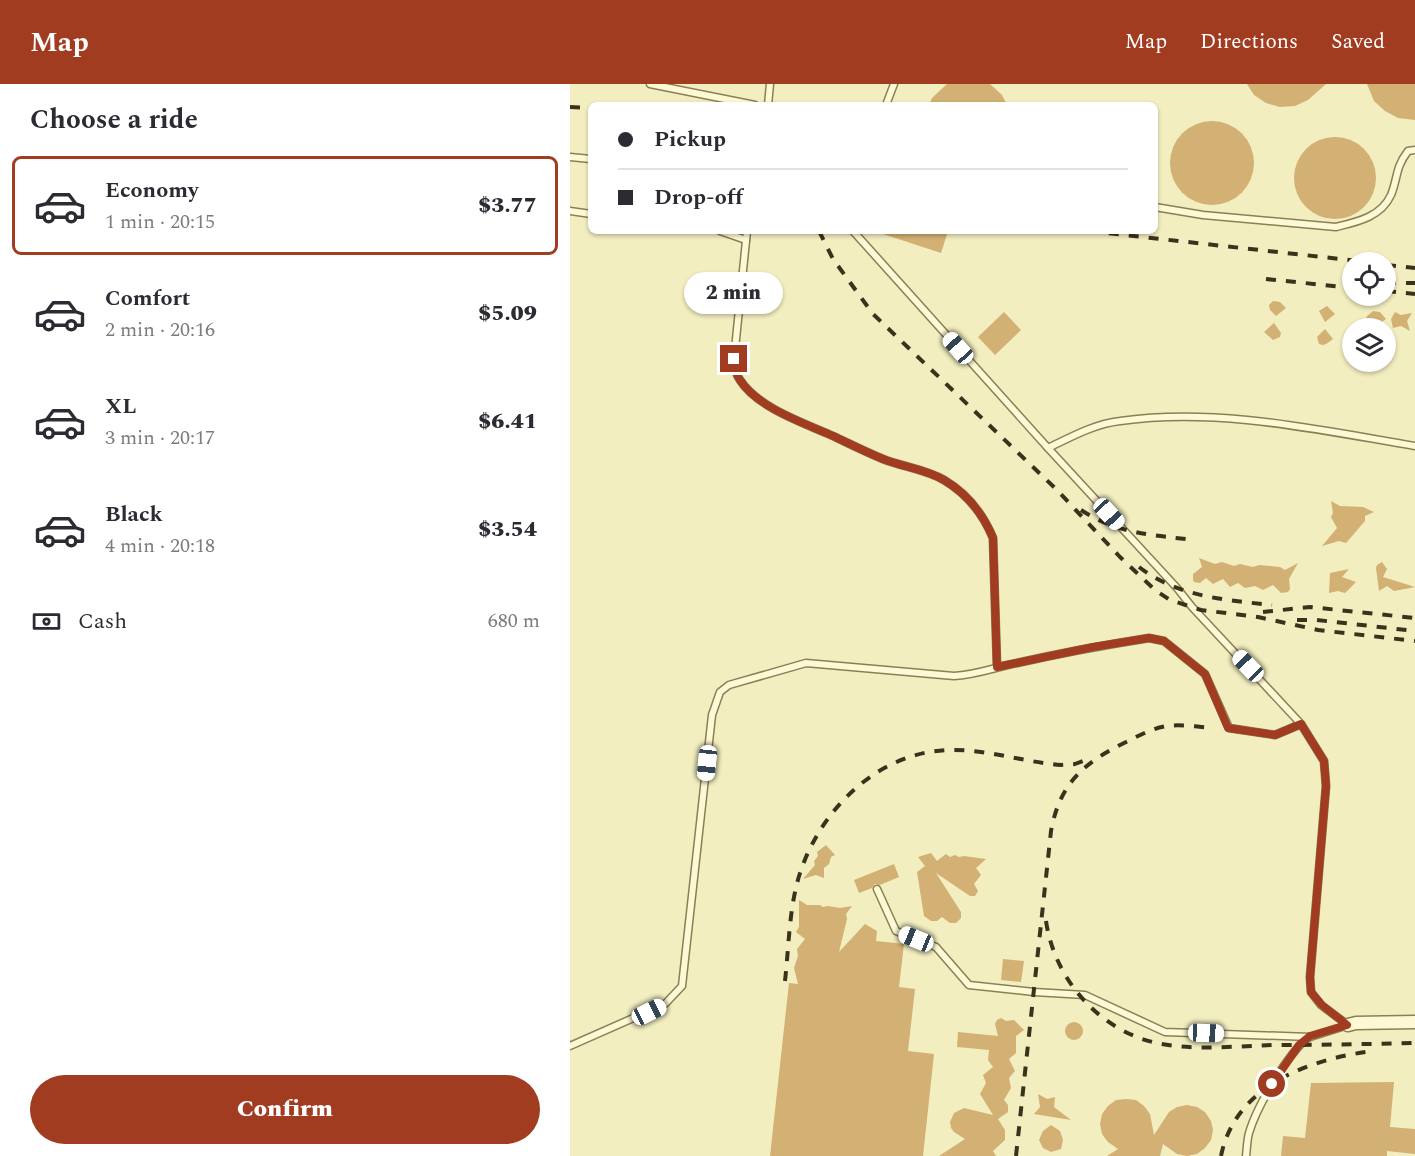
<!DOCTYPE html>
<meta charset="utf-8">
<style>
body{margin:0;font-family:Spectral,serif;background:#f2f2f3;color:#2b2b33;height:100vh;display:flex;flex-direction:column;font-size:22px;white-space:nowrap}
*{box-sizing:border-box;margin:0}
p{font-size:20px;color:#7c7c81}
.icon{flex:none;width:33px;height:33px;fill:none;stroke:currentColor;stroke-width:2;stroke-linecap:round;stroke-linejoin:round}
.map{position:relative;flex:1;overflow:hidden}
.sheet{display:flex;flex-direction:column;background:#fff;width:570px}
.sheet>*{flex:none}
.banner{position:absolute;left:18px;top:18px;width:570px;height:132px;border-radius:9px;box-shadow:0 2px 4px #0004;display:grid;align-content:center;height:132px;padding:0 30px;background:#fff}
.tools{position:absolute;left:772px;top:168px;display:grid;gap:12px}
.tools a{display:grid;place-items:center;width:54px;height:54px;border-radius:50%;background:#fff;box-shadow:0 2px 4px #0004;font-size:30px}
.end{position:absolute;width:27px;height:27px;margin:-14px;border:8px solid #a13c21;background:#fff;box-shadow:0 0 0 3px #fff}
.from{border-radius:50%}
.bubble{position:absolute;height:42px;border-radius:21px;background:#fff;box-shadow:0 2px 4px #0004;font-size:20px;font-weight:800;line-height:42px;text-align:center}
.car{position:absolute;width:18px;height:36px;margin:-18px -9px;border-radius:8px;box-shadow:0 0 4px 2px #0007;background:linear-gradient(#fff 24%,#345 0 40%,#fff 0 76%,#345 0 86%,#fff 0)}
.banner b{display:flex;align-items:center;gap:21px;height:57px;font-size:22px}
.banner b+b{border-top:2px solid #e1e1e2}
.banner i{width:15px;height:15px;background:#2b2b33}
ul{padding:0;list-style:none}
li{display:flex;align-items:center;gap:18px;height:99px;margin:0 12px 9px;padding:0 18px;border:3px solid transparent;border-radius:9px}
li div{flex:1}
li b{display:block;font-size:22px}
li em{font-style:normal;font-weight:800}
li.on{border-color:#a13c21}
li>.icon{width:54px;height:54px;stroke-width:1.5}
h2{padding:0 30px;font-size:27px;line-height:72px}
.pay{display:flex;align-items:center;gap:15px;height:66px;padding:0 30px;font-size:22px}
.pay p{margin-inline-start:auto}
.action{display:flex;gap:12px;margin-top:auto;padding:12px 30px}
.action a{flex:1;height:69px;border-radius:36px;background:#a13c21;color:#fff;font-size:24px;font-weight:800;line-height:69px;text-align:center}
header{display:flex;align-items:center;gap:36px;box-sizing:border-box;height:84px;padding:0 30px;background:#a13c21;color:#fff}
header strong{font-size:28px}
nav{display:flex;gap:33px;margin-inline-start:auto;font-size:21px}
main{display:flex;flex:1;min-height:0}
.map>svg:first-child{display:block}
</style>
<header>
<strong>Map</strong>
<nav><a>Map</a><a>Directions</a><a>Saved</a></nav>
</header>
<main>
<section class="sheet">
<h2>Choose a ride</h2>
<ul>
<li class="on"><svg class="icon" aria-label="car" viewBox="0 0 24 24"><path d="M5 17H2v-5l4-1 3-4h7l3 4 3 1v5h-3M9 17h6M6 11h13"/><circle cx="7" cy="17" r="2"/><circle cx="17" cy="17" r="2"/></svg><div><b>Economy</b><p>1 min · 20:15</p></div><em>$3.77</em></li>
<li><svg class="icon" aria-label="car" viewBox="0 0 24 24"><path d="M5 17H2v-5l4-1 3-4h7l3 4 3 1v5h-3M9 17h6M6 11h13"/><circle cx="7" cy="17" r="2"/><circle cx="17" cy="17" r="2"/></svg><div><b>Comfort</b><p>2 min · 20:16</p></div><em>$5.09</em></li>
<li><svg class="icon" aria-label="car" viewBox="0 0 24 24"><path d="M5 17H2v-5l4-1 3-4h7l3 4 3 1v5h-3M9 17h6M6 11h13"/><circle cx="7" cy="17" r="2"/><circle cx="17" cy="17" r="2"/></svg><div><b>XL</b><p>3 min · 20:17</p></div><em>$6.41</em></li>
<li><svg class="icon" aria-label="car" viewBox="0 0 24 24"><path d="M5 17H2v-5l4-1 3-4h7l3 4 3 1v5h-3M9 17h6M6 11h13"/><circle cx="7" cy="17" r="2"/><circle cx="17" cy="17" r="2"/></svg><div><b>Black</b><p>4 min · 20:18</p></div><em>$3.54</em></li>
</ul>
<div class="pay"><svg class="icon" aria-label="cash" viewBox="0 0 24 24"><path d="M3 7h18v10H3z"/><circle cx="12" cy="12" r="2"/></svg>Cash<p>680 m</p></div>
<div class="action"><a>Confirm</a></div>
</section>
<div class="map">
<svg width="845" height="1072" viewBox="0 0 845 1072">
<rect width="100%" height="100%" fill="#f2eec0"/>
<!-- building -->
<g fill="#d3b073">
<polygon points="377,0 420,0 432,11 437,21 359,21 362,14"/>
<polygon points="677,0 756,0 738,16 725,22 710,23 696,19 684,11"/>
<polygon points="797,0 845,0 845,36 828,34 815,27 804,17"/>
<circle cx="642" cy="79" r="42"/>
<circle cx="765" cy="94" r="41"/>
<polygon points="310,147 378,147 371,169 310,149"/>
<polygon points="703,217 710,218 716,224 706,232 700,226 699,221"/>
<polygon points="757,222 765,230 755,238 749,227"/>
<polygon points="803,227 810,228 816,235 809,240 802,240 796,233"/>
<polygon points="434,228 451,246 425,271 408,253"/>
<polygon points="825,228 831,231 842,229 837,237 840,247 831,242 823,244 821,235"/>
<polygon points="704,239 711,249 710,253 703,256 694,248"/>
<polygon points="755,245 763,255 756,260 753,261 749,260 747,253"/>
<polygon points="761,417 770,422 793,423 804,428 795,432 795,437 776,459 769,457 752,462 767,444 761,433 763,429"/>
<polygon points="629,474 645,480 652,478 664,482 670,480 683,483 689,481 710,483 715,486 728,479 719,495 720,505 718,508 711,509 703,501 693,506 685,502 675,504 668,499 660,503 653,495 643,500 636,494 630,499 624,498 623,496 623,490 632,483"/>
<polygon points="812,478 817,485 813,493 845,503 824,507 817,502 809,507 806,484 807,481"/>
<polygon points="779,485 772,493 786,498 775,509 768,507 759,509 760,489"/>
<polygon points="256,761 265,771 261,773 259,780 254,784 254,794 246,791 233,795 245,781 244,777 248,772 247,768"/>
<polygon points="361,769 367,777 376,770 380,773 385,771 389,773 394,772 416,775 406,784 411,791 404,800 408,807 405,812 400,812 366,789 391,828 391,834 386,839 380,839 372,833 367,837 361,837 354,832 347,788 355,782 348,773"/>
<polygon points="324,780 329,793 310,801 305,800 302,804 289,809 284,796"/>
<polygon points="229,816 237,821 250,821 253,823 258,822 270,824 282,822 276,830 277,835 269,868 295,840 307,847 306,857 334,860 329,903 345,905 338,967 364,970 353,1072 200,1072 219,899 228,900 224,884 228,872 227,865 235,855 226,848 229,843"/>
<polygon points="433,875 454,877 451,898 431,896"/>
<polygon points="431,934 436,937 444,936 454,946 446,952 446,969 439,975 445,987 439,994 441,1004 434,1016 438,1021 438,1028 428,1035 435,1046 435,1056 423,1067 426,1072 369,1072 395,1055 384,1048 381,1044 380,1038 384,1029 394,1024 423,1031 410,1010 416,999 413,991 423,983 418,976 419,966 387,963 388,948 428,952 425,940 427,936"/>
<circle cx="504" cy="947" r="9"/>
<polygon points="824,998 820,1043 845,1045 845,1070 817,1067 817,1072 711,1072 713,1052 735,1054 741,999"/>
<polygon points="468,1010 477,1015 485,1013 484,1023 501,1036 464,1030 470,1023"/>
<polygon points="556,1015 566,1016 574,1022 580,1030 584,1051 599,1028 607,1023 617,1021 627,1023 635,1028 641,1037 643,1046 641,1056 635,1064 627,1070 617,1072 607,1070 593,1060 590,1072 537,1072 548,1065 538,1058 532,1050 530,1040 532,1030 538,1022 546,1016"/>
<polygon points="481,1041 490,1047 493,1056 491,1065 481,1068 473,1064 469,1056 473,1047"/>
</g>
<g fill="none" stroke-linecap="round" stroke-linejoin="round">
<!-- lane casing -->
<g stroke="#8c7f56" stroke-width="9">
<g id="lane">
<polyline points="80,0 185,21"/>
<polyline points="198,21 200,0"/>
<polyline points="316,21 324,0"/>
<polyline points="0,73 21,75"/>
<path d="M585,123L633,131L766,143C787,138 811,133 821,111C828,94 825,84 838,67L845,66"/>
<polyline points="0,127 21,130"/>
<polyline points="150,147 176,156"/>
<path d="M177,147L164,275C165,283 165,289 170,296C188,324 234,339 263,352C280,360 296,368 313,375C333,383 355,385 374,396C396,409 413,430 423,454L427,583"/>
<polyline points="283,147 478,364 607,504 622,523 731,640 754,677 756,702 740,893 741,908 751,921 778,941"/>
<path d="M478,364C501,353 524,340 550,337C647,323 749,346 845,362"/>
<polyline points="307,805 326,847 366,863 399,901 464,908 515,911 595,948 740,953 778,941"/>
<path d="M0,962L95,920L112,902L142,631L150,608L159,601L236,579L384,592C406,591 426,583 447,579C491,569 535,561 579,554L594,557L635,590L659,644L705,651L731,640"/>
<path d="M676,1072C677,1064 677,1056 679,1049C687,1022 718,969 739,953"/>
</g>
</g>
<!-- street casing -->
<g stroke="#8c7f56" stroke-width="15">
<polyline id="street" points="778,941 786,939 845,938"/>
</g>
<!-- lane -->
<use href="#lane" stroke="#fcf9d4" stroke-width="6"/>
<!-- street -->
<use href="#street" stroke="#fcf9d4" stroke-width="12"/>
<!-- rail -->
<g stroke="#3b321c" stroke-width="4" stroke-dasharray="10 10" stroke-linecap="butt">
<polyline points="0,23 21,24"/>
<polyline points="249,147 263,175 303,230 486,405 550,473 585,506 600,516 631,526 688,533 748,546 845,557"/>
<polyline points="519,147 797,178"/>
<polyline points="816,181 845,184"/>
<polyline points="696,195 783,204"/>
<polyline points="816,199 845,199"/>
<polyline points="816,207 845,210"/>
<path d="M511,426C548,450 582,451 624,456"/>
<path d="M569,483C608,513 655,516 702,521"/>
<polyline points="693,528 740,523 845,534"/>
<polyline points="727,536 747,536 845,547"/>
<path d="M476,837C485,899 535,953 598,961C633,966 669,962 703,961C751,961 798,960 845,959"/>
<path d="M215,897C219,862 219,823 230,789C251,725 308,668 379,666C417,665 453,678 491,681L505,680L521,674"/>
<path d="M446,1072L481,747C490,698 515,678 558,657C570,651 583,644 597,642C611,640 628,643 643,644"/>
<path d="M651,1072C665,1002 739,975 803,967"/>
</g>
</g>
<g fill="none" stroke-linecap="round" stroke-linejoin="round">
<!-- route -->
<path stroke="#a13c21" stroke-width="8" d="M164,275C165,283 165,289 170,296C188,324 234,339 263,352C280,360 296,368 313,375C333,383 355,385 374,396C396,409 413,430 423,454L427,583L523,563L579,554L594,557L635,590L658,644L705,651L731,640L754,677L756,702L740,893L741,908L752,921L777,941L740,952L729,961L702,1000"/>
</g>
</svg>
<div class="tools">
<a><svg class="icon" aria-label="locate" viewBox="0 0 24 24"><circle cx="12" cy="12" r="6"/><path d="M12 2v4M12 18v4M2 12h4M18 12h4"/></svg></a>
<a><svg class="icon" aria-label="layers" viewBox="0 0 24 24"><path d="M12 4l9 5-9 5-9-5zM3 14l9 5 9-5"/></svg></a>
</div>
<i class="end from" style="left:702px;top:1000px"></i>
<i class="end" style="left:164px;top:275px"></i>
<div class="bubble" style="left:114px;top:188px;width:99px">2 min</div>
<i class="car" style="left:388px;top:264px;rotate:318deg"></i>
<i class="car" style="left:539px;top:430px;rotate:137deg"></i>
<i class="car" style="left:678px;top:582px;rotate:316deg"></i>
<i class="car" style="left:137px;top:679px;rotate:186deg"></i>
<i class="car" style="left:346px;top:855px;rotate:292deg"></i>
<i class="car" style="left:79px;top:928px;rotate:64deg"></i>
<i class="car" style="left:636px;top:949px;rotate:92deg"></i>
<div class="banner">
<b><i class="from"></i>Pickup</b>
<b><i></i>Drop-off</b>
</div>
</div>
</main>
